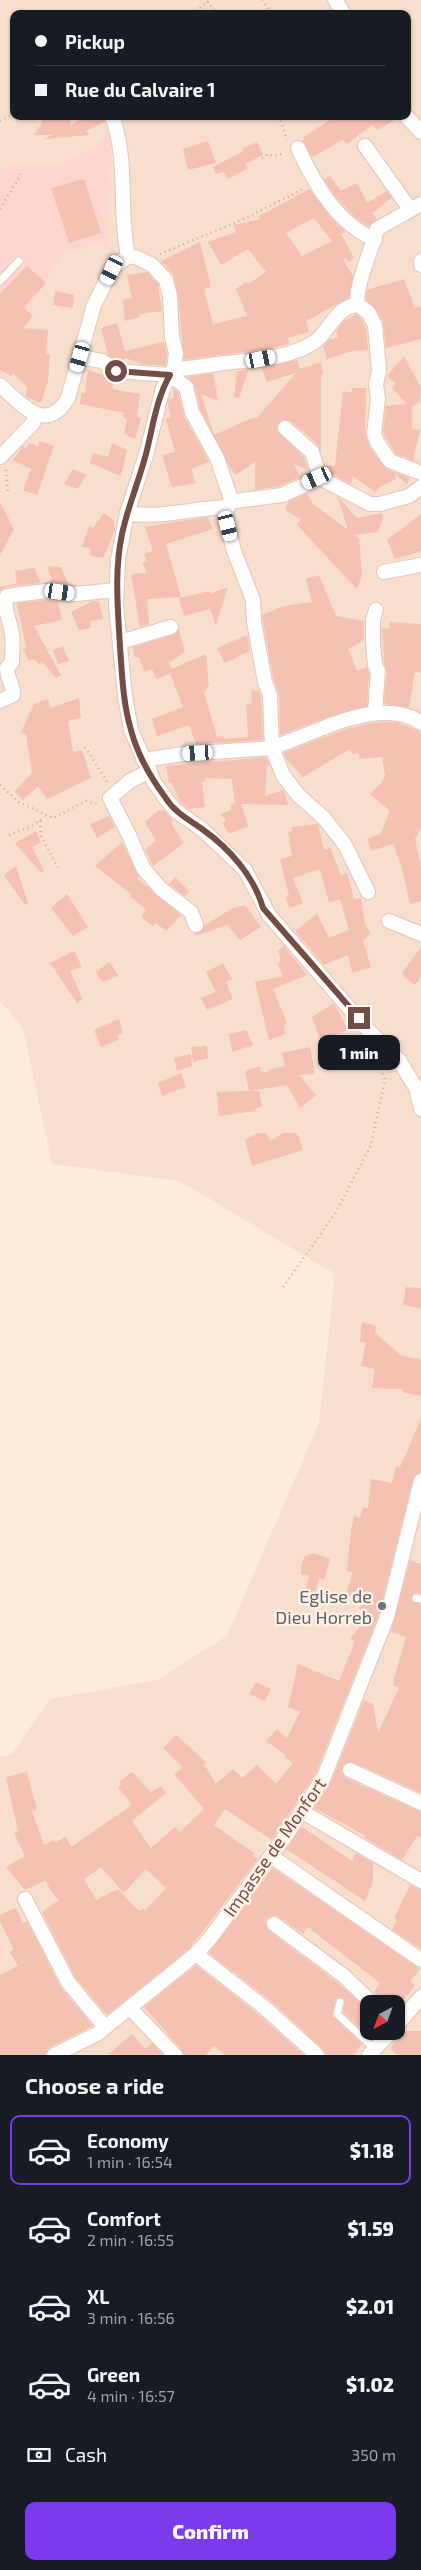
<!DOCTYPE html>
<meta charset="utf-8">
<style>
body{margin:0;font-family:"Exo 2",sans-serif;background:#20242c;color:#f1f3f6;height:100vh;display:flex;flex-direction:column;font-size:19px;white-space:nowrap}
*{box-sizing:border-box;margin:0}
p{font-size:16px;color:#9ea1a6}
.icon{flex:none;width:28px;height:28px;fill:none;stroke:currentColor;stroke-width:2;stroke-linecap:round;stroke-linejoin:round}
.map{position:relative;height:2055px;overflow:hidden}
.details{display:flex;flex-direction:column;background:#171b24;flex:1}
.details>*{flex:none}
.banner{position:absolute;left:10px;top:10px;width:401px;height:110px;border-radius:10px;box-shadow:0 1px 4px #0004;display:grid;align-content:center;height:110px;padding:0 25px;background:#171b24}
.needle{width:32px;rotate:221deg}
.tools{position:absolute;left:360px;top:1995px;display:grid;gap:10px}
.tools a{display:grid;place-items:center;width:45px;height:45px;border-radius:10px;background:#171b24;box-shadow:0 1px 4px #0004;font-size:25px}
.end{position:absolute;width:22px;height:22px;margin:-11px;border:6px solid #734d44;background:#fff;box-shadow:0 0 0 2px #fff}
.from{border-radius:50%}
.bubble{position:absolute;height:35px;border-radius:10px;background:#171b24;box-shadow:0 1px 4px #0004;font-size:16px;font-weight:800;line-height:35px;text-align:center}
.car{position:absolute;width:15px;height:30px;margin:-15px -8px;border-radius:6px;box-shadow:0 0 4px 1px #0007;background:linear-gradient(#fff 24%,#345 0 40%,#fff 0 76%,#345 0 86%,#fff 0)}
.banner b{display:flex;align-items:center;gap:18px;height:48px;font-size:19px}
.banner b+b{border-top:1px solid #363941}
.banner i{width:12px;height:12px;background:#f1f3f6}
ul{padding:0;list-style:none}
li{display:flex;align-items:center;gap:15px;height:70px;margin:0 10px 8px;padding:0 15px;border:2px solid transparent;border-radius:10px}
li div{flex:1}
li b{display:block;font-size:19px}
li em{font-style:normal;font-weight:800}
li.on{border-color:#7c3aed}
li>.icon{width:45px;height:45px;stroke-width:1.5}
h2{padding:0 25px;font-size:22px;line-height:60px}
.pay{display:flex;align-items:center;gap:12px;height:55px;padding:0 25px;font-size:19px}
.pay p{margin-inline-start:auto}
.primary-button{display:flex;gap:10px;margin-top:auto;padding:10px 25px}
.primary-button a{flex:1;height:58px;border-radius:10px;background:#7c3aed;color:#fff;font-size:20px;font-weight:800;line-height:58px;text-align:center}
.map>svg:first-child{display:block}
</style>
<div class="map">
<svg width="421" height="2055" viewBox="0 0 421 2055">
<rect width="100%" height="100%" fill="#fdebdc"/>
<!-- residential -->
<path fill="#f7decd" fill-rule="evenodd" d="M0,0H421V2055H0V1756L11,1755L50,1699L157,1680L227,1636L319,1423L335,1274L180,1181L52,1164L23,1028L0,1001ZM14,14H408V116H14ZM369,2004H396V2031H369Z"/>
<!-- commercial -->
<polygon fill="#ffd5cf" points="110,132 112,170 107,172 108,178 111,179 107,245 89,246 61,255 38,295 0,337 0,171 11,164 52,165 63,163 94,147"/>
<!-- building -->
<g fill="#f4c1b3" fill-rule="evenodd">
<polygon points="41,116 69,116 71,125 87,116 103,116 105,122 86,131 89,135 44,139 52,135 34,135 42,123"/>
<polygon points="336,116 397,116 398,118 378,130 372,125 347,144 343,140 312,157 303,141 304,137"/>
<polygon points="208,141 216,163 188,170 183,149"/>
<polygon points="257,142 263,155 245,164 248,168 228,179 223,172 216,174 213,167 244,151 242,148"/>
<polygon points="330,176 341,191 357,183 367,203 387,191 392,198 372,213 377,219 369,227 355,217 335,196 324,180"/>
<polygon points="84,179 101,233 69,243 51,188"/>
<path d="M310,189L331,218L346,232L341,234L354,258L348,262L346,258L343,259L353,276L349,298L306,321L309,332L288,338L289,344L268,349L184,360L178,294L173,274L161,261L200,242L211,287L204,289L213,324L247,316L236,289L246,282L248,284L266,272L248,249L221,265L208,242L236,232L234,225L260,219L259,216ZM314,218L332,241L302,256L286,233Z"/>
<polygon points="27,266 46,283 24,307 33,316 23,328 48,330 46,353 50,354 48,381 41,403 26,397 27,387 13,373 11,376 0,370 0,294"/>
<polygon points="147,272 158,284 162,311 139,314 140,317 125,321 123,299 132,298 127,275"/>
<polygon points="404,279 415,308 421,306 421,339 386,348 383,321 375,308 366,300 367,290"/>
<polygon points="55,291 74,295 73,308 53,305"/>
<polygon points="356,314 361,318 366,328 368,350 352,351 327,359 323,346 329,340 338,337 336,331 344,321"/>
<polygon points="117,323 125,351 164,342 167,354 166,366 141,364 126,358 118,362 108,355 101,328"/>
<polygon points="404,356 421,388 420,402 412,406 412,429 420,430 413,459 420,463 396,454 383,433 386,406 407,404 392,388 396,384 387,376"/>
<polygon points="297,360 300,369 321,362 323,374 321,375 321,453 318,445 291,421 282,420 277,426 277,431 304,457 308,470 294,464 300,477 280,486 255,490 255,462 236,475 229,466 200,409 194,384 187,377 213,373 218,401 201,394 214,435 255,417 256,419 296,373 267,382 262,368"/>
<polygon points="249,369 239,398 234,397 237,371"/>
<polygon points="88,370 114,379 112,389 140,394 137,417 141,418 135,439 124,434 127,419 123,417 124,413 80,404 82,393 85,393"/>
<polygon points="173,388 178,392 184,416 209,462 191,469 196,483 172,487 162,455 175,452 166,419 171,417 168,406 169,399 174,398"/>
<polygon points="352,388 366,388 365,433 370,447 386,469 410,478 407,484 395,474 396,479 380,487 376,492 352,476 351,484 327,472 325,466 335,466 343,391 353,393"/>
<polygon points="40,441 54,446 37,495 23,490 31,469 13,460 23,446 25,449 30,443 38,447"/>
<polygon points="112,443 127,450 121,476 90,463 93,453 108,457"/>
<polygon points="73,469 86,475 78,489 64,484"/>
<polygon points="307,493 312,503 348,530 338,497 357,518 382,513 383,518 378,532 354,535 359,538 362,575 357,589 297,525 301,519 285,510 289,501"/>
<polygon points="0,502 14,529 0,555"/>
<polygon points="104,513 114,521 115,530 103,558 91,556 90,548 82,547 89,526 93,528"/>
<polygon points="421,514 421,551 395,559 387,540"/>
<polygon points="207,517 213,529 166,544 181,597 147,599 149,624 140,627 131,574 147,573 142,562 147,561 144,554 153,551 145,527"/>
<polygon points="47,566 61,567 68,584 49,582 52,581"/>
<polygon points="34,568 41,583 6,587 0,591 0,587 17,583 15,571"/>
<polygon points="319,575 336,616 364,621 364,640 348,649 357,671 367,667 369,673 367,706 331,716 280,735 279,694 273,677 262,615 284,606 312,602 306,579"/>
<polygon points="228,587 216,625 210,609 184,616 179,598 209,591 210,594"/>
<polygon points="46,600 58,601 62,620 34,626 61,675 56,678 42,662 40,665 34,659 29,661 23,649 26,648 17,603"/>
<polygon points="93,601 99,602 103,619 90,621 91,628 79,630 71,612"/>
<polygon points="389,622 421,624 421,673 415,671 409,708 384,704 387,672 384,663 382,628 389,629"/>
<polygon points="179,630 185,652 169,663 172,669 206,654 209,685 204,692 217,737 222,736 225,739 248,737 246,705 252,704 251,690 259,691 261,697 263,740 196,744 189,725 157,736 152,719 183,707 170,673 157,679 152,669 144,672 139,657 134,657 133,647 173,635"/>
<polygon points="247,635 250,651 225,663 217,648"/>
<polygon points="63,646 69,661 58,664 53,650"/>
<polygon points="79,698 81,718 68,721 73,752 82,750 91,778 47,799 38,786 23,800 15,791 32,773 26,734 21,732 34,704 48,699 51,708"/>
<polygon points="397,722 419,731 421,735 421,828 415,839 421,867 421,901 410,904 402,868 393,844 371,851 367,839 380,834 390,811 370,794 382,782 385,775 382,757 360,759 358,753 352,754 350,749 303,777 286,759 283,753 349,728 373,723"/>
<polygon points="266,757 270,766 267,766 265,796 284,790 288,805 241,804 248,826 229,834 223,824 226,820 220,814 231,810 230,805 235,803 232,779 204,778 205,782 202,782 205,807 188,809 180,802 172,783 169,783 166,766"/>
<polygon points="159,810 165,811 172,819 172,825 184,843 153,866 145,849 156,841 145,822"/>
<polygon points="109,816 115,827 97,838 90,824"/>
<polygon points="318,824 324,850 330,848 341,875 347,873 354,899 361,898 365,925 371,933 363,941 371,967 360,971 352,972 348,955 324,965 295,931 317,914 329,938 349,930 340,899 329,903 320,869 293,878 303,903 290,908 285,897 289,896 280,859 292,856 288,832 292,831 292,827"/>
<polygon points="36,831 41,842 32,847 44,871 41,873 15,843"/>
<polygon points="122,842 139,877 137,878 181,915 166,931 156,923 153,926 141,917 146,910 130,896 131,894 95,866"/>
<polygon points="16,866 28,903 25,905 4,875"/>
<polygon points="175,877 189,891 185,896 186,897 169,884"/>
<polygon points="67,894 88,927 73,936 51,908"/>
<polygon points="245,905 261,927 240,940 227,925 196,936 195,934 202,931 205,925 233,908"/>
<polygon points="284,946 307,975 273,989 287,1023 284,1025 285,1034 269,1040 255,982 283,976 277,963 281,961 278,951"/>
<polygon points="421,947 421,976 415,985 403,976 402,973"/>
<polygon points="74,951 82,967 70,971 83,999 77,1003 50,963"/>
<polygon points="110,962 118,976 102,982 96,972"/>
<polygon points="223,963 232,979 226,982 233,999 207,1010 201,998 216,992 206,972"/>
<polygon points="334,1003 346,1026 346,1031 320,1040 312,1017"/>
<polygon points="119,1019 123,1033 117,1036 119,1040 101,1047 94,1030"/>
<polygon points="246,1030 253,1045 232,1052 229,1034"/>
<polygon points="207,1046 208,1058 193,1062 191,1047"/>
<polygon points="310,1047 315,1074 299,1075 316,1095 300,1108 287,1085 249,1091 259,1091 262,1106 255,1109 256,1111 219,1116 217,1092 249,1091 245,1071 260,1066 261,1071 268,1073 268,1070 285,1066 282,1053"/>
<polygon points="191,1054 192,1066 177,1071 174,1058"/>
<polygon points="181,1073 186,1087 162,1096 158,1083"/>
<polygon points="258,1133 266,1133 270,1141 283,1133 297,1133 303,1150 252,1166 245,1140"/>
<polygon points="406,1287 421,1288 421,1308 403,1305"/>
<polygon points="362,1322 376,1326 375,1333 402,1356 421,1360 421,1396 402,1392 403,1389 372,1388 375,1369 361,1366 366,1343 360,1342"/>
<path d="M421,1419V1471L413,1479L379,1614L316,1773L272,1840L225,1809L214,1825L255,1854L253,1856L258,1859L190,1948L107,2015L75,1977L42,1912L59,1900L50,1890L46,1880L25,1890L6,1867L25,1856L14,1833L18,1831L6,1777L27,1772L37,1810L32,1811L44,1845L54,1840L55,1843L66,1836L71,1847L132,1805L118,1787L121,1784L119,1782L132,1772L151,1792L161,1786L166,1793L132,1821L151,1848L175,1827L180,1832L204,1809L174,1774L183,1767L163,1748L176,1735L206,1762L204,1764L216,1784L233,1769L242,1778L257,1765L276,1784L293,1763L284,1756L285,1754L266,1741L277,1729L287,1738L300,1712L288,1707L298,1664L339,1681L355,1641L350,1639L361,1625L366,1611L359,1609L362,1598L345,1596L353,1572L347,1571L351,1530L354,1516L360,1518L363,1507L368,1508L371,1479L392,1483L396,1466L400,1467ZM101,1867L124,1893L146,1869L166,1888L145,1911L143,1908L139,1911L118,1889L96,1900L84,1879Z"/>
<polygon points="314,1553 330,1559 324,1580 319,1578 313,1600 303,1597 309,1576 301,1574 301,1567 305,1556"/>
<polygon points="410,1560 421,1565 421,1594 414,1593 411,1597 413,1602 421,1604 421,1793 353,1762 345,1763 341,1770 346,1778 421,1812 421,1838 417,1836 402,1860 365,1838 366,1836 314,1808 332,1780 364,1700 373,1704 378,1733 399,1688 393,1685 394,1679 406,1637 391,1632"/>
<polygon points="256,1682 271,1689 265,1701 249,1694"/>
<polygon points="302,1827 352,1861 356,1853 373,1863 373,1881 365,1901 286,1849"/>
<polygon points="273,1868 420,1969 410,1982 415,1985 398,2008 396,2004 391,2004 374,1992 380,1983 308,1927 303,1934 279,1917 275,1915 267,1918 265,1923 269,1931 338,1983 369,2011 368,2035 343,2012 344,1999 339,1997 335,2001 332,2016 362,2044 354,2055 326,2055 323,2049 271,2001 209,1953"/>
<polygon points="410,1885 421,1890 421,1949 392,1930 397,1920 394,1918"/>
<polygon points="16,1908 23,1924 27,1921 60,1986 93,2026 50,2047 45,2055 0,2055 0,1975 18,1966 10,1952 14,1950 0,1921 0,1915"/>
<polygon points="196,1965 259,2015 304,2055 225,2055 214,2046 206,2055 184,2055 181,2049 144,2007"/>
<polygon points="406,2031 421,2031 421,2055 398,2055 390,2048"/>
<polygon points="132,2034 145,2049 152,2043 163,2055 108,2055"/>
</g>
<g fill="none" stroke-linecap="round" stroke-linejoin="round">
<!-- lane casing -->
<g stroke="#e3c7bc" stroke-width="9">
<g id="lane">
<polyline points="0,281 19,261"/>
<polyline points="416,1598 421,1599"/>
<polyline points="340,2002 337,2014 375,2049"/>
</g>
</g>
<!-- street casing -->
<g stroke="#e3c7bc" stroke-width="16">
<g id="street">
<polyline points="335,0 344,14"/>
<path d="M112,116C129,163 118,208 128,256"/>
<polyline points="406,116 421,132"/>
<polyline points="365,146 410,209"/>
<path d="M298,148C315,185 336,222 375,240"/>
<polyline points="128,256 138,258 152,265 166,280 170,296 172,337 176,353 174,369 163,388 146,455 127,513 118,560 116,605 125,696 131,730 154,782 166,799 176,811 203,830 245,870 269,915 368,1030 399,1060 416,1088 421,1109"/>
<polyline points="421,261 421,265"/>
<path d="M358,305C353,290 373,247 377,229L421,204"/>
<polyline points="80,357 102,361 116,371 170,375 186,387 192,412 217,458 231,499 225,516 234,551 253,600 254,622 265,682 270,695 272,748 318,730"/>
<path d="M174,369C192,369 207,365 224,363C253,360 287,359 313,343C330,332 335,306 358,305L368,312L375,325L379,371L376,384L378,399L374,434L377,442L390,461L421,473"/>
<path d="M0,385C22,405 46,435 68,398L94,305L112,269L128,256"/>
<polyline points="285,428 312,452 320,478"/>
<polyline points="0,457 33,423 36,414"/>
<polyline points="231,499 235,501 282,495 320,478 370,504 380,504 409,496 421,487"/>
<path d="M127,513C161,519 193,508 227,507"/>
<polyline points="384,572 421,565"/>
<polyline points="120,642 171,627"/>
<path d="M0,701L13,695C14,686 7,678 7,668L12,662C12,651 14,640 11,629C9,618 3,608 7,596L46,591L76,594L116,590"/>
<polyline points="375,713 378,671 375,665 373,644 373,620 376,610"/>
<path d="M323,728C350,717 395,703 421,723"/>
<polyline points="143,760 183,754 272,748 283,775 298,795 324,818 345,845 368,892"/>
<polyline points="150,771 130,781 110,798 129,835 143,868 161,889 191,912 196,925"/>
<polyline points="389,921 421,934"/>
<polyline points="350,1770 421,1803"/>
<polyline points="301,1811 421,1881"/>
<polyline points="271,1856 421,1960"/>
<polyline points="25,1899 68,1982 105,2027"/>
<polyline points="274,1924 344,1976 373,2004"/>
<polyline points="196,1954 265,2008 317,2055"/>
<polyline points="130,2008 175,2055"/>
<polyline points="396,2026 421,1997"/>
<polyline points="54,2055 97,2034 196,1954 211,1937 287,1834 324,1777 387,1617 421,1481"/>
<polyline points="369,2055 392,2031"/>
</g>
</g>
<!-- path -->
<g stroke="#d8a596" stroke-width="2.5" stroke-dasharray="1 4" stroke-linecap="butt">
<polyline points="262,0 271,12 269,14"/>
<polyline points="207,2 217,13"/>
<polyline points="192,14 210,0"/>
<polyline points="279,116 287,140"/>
<polyline points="0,121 14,113"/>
<polyline points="262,158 268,154 273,156 285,153"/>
<polyline points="0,209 21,174"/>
<polyline points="160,254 244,219 303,189"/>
<polyline points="6,470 8,493"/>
<polyline points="85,747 108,783"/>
<polyline points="0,785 19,802 53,818 86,801 98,804"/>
<polyline points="40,821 41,836 58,868"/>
<polyline points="9,835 32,826 45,817"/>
<polyline points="283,1287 336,1212 371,1145 385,1080 378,1060"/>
</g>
<!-- lane -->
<use href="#lane" stroke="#fff" stroke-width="7"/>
<!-- street -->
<use href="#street" stroke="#fff" stroke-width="14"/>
</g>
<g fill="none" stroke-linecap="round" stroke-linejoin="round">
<!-- route -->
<path stroke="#734d44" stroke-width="6" d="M116,371L170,375C156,399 153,427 146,454C139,481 128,506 122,534C114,572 118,609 120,647C122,674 123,703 131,730C137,753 151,778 165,797C174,812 188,819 202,829C229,848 254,876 263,908L359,1018"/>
</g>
<!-- markers -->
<circle fill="#6b7280" stroke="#fff0e4" stroke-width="2" cx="382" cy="1606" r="5"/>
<g text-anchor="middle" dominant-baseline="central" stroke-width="5" stroke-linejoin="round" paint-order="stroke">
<!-- worship labels -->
<g font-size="18" fill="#5b616d" stroke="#fff0e4" text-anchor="end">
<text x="372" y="1596">Eglise de<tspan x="372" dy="21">Dieu Horreb</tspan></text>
</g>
<!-- street labels -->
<g font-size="18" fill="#734d44" stroke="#fff0e4">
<text transform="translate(274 1847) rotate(-55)">Impasse de Monfort</text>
</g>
</g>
</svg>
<div class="tools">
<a><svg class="needle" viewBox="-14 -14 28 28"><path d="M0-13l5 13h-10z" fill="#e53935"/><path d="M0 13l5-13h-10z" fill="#9ea1a6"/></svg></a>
</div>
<i class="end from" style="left:116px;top:371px"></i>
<i class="end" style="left:359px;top:1018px"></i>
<div class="bubble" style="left:318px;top:1035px;width:82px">1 min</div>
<i class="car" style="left:112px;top:270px;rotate:206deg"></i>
<i class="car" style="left:80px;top:357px;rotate:196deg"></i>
<i class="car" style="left:261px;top:359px;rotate:79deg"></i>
<i class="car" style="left:317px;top:478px;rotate:246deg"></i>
<i class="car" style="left:228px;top:526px;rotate:166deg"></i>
<i class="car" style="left:60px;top:592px;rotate:98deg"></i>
<i class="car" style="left:198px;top:753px;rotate:267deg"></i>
<div class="banner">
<b><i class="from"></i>Pickup</b>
<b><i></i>Rue du Calvaire 1</b>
</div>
</div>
<section class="details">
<h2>Choose a ride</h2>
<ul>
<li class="on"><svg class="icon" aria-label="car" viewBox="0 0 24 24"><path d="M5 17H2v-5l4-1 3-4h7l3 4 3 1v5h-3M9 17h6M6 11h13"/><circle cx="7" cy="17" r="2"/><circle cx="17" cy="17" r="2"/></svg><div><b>Economy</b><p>1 min · 16:54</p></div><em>$1.18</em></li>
<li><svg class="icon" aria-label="car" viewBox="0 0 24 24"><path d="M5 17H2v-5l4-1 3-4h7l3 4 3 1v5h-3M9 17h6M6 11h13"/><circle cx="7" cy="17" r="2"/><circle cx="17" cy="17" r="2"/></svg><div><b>Comfort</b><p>2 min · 16:55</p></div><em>$1.59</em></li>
<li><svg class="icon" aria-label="car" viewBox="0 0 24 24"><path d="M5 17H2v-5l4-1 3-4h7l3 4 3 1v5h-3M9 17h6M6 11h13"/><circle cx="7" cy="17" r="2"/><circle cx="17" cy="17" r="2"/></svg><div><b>XL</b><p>3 min · 16:56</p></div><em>$2.01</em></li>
<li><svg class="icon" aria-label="car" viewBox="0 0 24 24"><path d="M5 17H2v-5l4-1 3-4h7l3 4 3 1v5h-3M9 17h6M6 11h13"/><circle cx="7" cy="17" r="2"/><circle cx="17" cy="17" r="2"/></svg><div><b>Green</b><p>4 min · 16:57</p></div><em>$1.02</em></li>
</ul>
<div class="pay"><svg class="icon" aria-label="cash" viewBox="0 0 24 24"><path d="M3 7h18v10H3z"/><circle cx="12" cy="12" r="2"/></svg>Cash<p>350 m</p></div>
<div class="primary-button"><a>Confirm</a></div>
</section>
